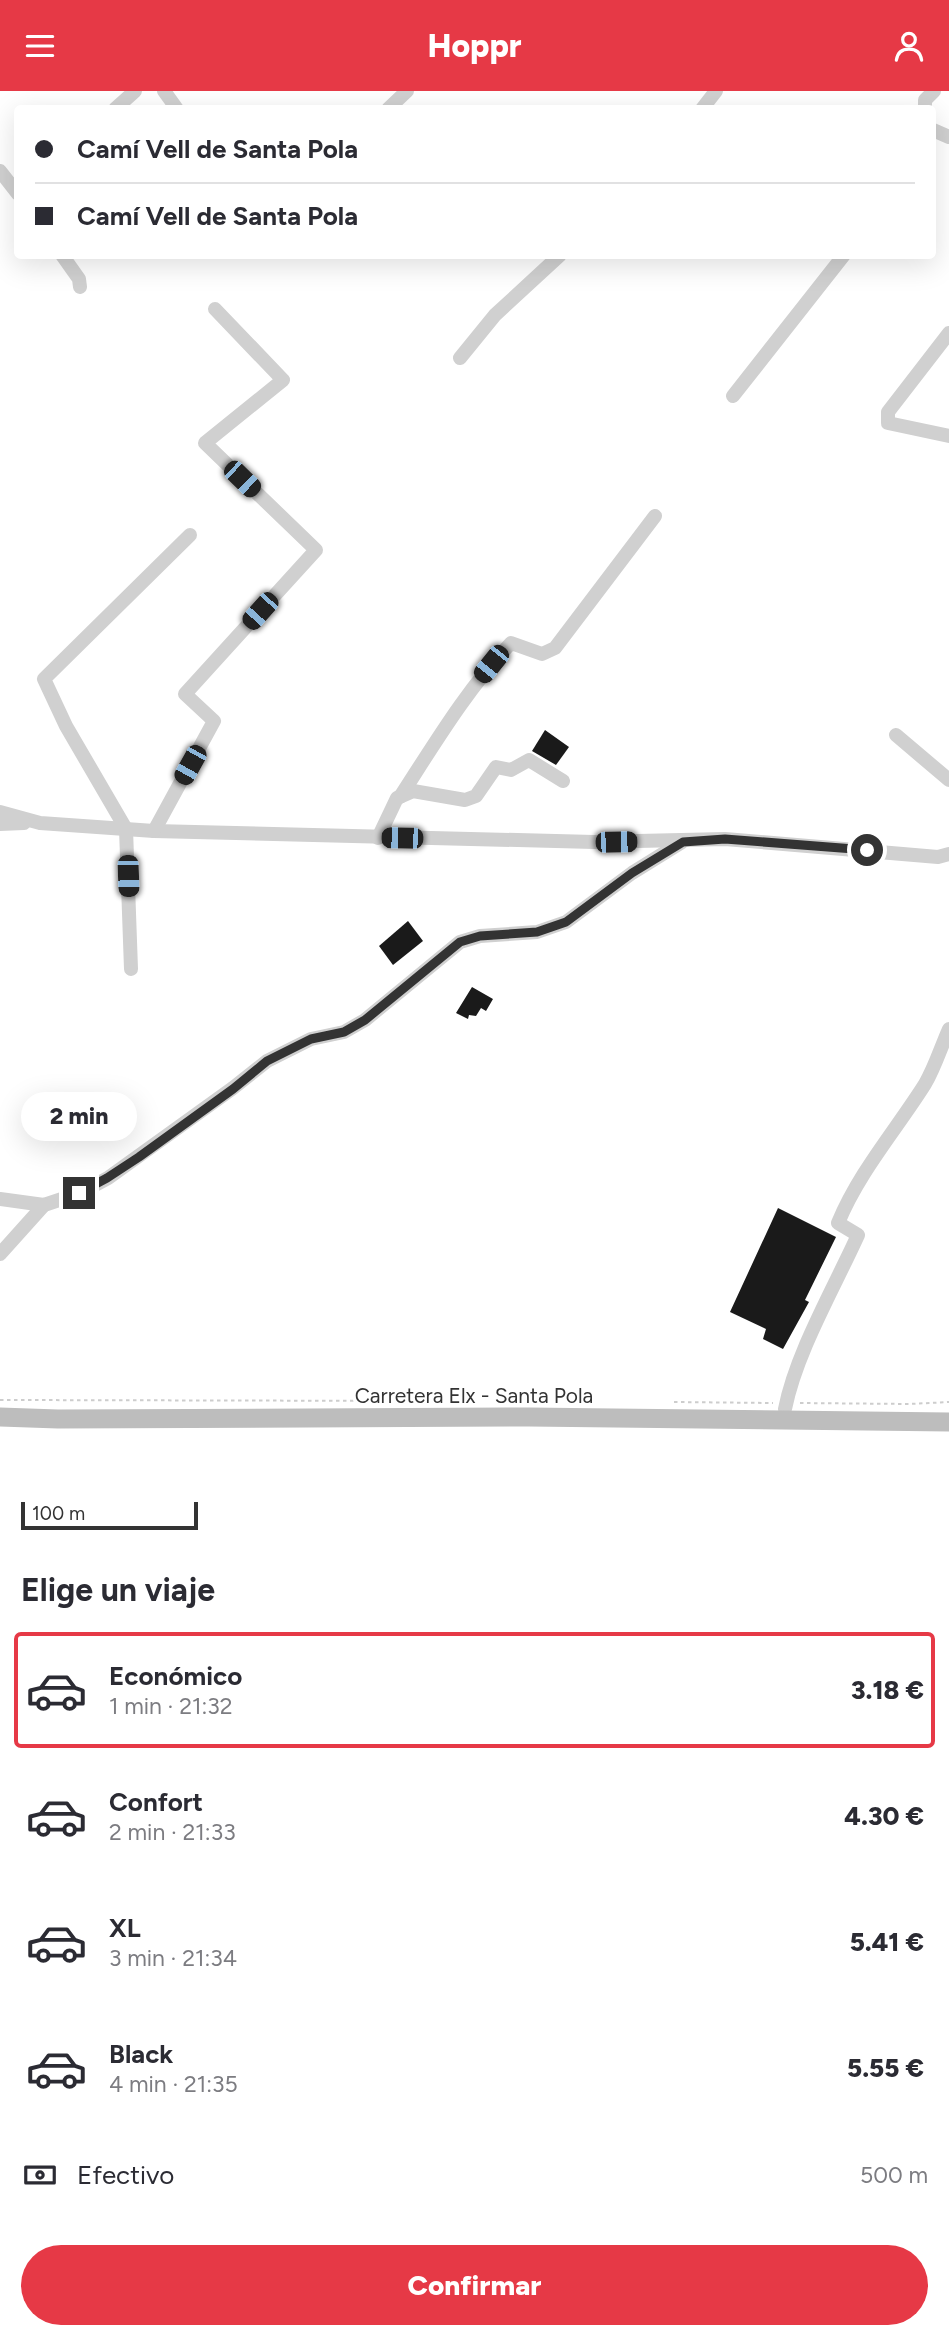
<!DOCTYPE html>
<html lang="es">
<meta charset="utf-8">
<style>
body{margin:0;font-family:Figtree,sans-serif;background:#f2f2f3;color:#2b2b33;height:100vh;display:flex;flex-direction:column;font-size:26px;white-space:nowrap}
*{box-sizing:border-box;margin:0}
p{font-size:23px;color:#7c7c81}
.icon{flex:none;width:38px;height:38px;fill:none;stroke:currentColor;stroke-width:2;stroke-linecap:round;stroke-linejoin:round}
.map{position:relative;height:1457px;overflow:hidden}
.details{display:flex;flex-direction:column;background:#fff;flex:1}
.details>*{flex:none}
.hud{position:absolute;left:14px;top:14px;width:922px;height:154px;border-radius:7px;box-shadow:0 7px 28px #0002;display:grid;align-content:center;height:154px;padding:0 21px;background:#fff}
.scale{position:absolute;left:21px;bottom:18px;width:177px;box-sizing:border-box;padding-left:7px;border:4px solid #333;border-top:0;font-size:19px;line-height:24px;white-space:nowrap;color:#333;-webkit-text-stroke:5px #fff;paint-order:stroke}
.end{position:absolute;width:32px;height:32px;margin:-16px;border:9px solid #333;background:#fff;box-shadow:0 0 0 4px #fff}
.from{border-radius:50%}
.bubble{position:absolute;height:49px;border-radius:24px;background:#fff;box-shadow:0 7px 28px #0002;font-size:23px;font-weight:800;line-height:49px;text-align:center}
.car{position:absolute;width:21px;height:42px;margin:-21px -10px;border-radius:9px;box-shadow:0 0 5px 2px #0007;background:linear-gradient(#222 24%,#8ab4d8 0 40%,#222 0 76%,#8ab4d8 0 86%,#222 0)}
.hud b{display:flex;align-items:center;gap:24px;height:66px;font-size:26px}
.hud b+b{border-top:2px solid #e1e1e2}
.hud i{width:18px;height:18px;background:#2b2b33}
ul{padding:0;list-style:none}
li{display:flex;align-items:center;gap:21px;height:116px;margin:0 14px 10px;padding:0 7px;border:4px solid transparent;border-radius:7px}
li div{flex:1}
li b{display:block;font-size:26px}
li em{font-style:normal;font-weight:800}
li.selected{border-color:#e63946}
li>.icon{width:63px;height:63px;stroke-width:1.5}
h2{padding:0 21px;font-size:32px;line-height:84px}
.pay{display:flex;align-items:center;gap:18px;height:77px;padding:0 21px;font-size:26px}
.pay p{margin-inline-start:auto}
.primary-button{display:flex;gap:14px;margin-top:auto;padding:14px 21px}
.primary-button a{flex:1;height:80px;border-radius:42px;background:#e63946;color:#fff;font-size:28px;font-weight:800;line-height:80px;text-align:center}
header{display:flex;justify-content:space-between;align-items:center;height:91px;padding:0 21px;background:#e63946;color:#fff;font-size:32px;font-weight:800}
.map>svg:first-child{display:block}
</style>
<header><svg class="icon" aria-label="menu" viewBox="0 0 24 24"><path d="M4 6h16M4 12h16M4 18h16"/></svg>Hoppr<svg class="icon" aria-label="person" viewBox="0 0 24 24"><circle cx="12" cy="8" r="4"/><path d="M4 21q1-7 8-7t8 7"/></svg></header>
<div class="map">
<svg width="949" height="1457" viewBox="0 0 949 1457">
<rect width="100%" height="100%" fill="#fff"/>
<!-- building -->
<g fill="#1a1a1a">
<polygon points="545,639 569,656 556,674 532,660"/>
<polygon points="408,830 423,850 393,874 379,855"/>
<polygon points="472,896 493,908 486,920 481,917 476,925 469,924 468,928 456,922"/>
<polygon points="778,1117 836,1146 805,1209 809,1211 783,1258 763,1248 766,1238 730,1221"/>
</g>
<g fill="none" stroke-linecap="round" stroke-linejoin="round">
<!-- path -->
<g stroke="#cdcdcd" stroke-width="2" stroke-dasharray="3.5 3.5" stroke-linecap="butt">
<polyline points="0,1309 451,1310"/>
<polyline points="674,1311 773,1312"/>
<polyline points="800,1312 909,1313 949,1311"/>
</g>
<!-- street -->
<g stroke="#d0d0d0" stroke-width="14">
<polyline points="164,0 177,18"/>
<polyline points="115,18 135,0"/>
<polyline points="388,18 407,0"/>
<polyline points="702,18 716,0"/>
<polyline points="925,18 925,9 934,0"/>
<polyline points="933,39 949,46"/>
<polyline points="0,80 18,103"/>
<polyline points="62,164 79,188 80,196"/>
<polyline points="949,242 888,321 888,332 949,345"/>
<polyline points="460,267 495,224 560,164"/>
<polyline points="733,305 844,164"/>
<polyline points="896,644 949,689"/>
<path d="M400,706C435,652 467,598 511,552L542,563L555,557L655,425"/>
<polyline points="0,721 40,732 154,740 594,751 725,748 938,766 949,763"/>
<polyline points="0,733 24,732"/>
<polyline points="154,740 214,630 185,603 316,459 205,352 283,289 215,218"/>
<polyline points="378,747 397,707 413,700 465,709 476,705 496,676 511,679 529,669 563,690"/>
<polyline points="131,878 126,738 66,635 44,588 190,444"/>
<polyline points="0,1108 44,1114 80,1102 108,1087 233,997 267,970 311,948 344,941 365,929 460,851 480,845 537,841 566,831 632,782 682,751"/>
<polyline points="0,1163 44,1114"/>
<path d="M785,1318C796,1262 834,1197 858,1144L838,1132C859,1081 896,1039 925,993C935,976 941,956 949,938"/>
</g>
<!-- secondary -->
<polyline stroke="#bdbdbd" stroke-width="19" points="0,1326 58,1328 529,1326 949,1331"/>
</g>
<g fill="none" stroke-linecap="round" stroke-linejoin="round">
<!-- route -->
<polyline stroke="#333" stroke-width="9" points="79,1102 107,1087 139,1066 233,998 267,970 311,948 344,941 365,929 460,851 480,845 537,841 566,831 632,782 683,751 725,748 867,759"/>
</g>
<g text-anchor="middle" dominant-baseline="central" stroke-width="7" stroke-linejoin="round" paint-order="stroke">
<!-- street labels -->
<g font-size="21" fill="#333" stroke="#fff">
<text x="474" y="1304">Carretera Elx - Santa Pola</text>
</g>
</g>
</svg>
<div class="scale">100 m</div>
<i class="end from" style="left:867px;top:759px"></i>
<i class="end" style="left:79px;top:1102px"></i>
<div class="bubble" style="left:21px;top:1001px;width:116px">2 min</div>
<i class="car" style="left:242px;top:388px;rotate:134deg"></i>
<i class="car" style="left:260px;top:520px;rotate:222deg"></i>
<i class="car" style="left:491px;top:573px;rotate:219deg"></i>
<i class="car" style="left:190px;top:674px;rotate:209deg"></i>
<i class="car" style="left:402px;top:747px;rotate:271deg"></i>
<i class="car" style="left:616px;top:751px;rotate:89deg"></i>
<i class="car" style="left:128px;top:785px;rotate:178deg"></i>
<div class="hud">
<b><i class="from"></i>Camí Vell de Santa Pola</b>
<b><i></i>Camí Vell de Santa Pola</b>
</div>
</div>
<section class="details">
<h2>Elige un viaje</h2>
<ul>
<li class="selected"><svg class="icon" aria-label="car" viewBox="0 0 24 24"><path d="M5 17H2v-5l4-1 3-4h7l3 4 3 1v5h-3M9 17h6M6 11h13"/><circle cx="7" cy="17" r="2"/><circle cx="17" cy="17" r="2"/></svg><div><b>Económico</b><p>1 min · 21:32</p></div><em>3.18 €</em></li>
<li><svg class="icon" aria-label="car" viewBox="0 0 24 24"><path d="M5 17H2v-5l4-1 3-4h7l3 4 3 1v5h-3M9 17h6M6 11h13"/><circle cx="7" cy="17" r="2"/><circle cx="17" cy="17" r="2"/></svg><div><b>Confort</b><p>2 min · 21:33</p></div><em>4.30 €</em></li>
<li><svg class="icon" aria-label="car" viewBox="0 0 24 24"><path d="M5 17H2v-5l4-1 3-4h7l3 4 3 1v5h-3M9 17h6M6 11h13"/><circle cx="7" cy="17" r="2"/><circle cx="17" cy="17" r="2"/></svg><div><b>XL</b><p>3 min · 21:34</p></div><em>5.41 €</em></li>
<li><svg class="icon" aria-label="car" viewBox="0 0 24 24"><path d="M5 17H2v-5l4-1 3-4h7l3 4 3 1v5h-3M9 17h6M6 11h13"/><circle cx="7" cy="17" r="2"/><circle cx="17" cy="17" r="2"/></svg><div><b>Black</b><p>4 min · 21:35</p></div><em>5.55 €</em></li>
</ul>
<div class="pay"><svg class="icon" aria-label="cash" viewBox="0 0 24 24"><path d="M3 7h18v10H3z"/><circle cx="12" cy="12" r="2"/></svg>Efectivo<p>500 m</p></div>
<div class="primary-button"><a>Confirmar</a></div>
</section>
